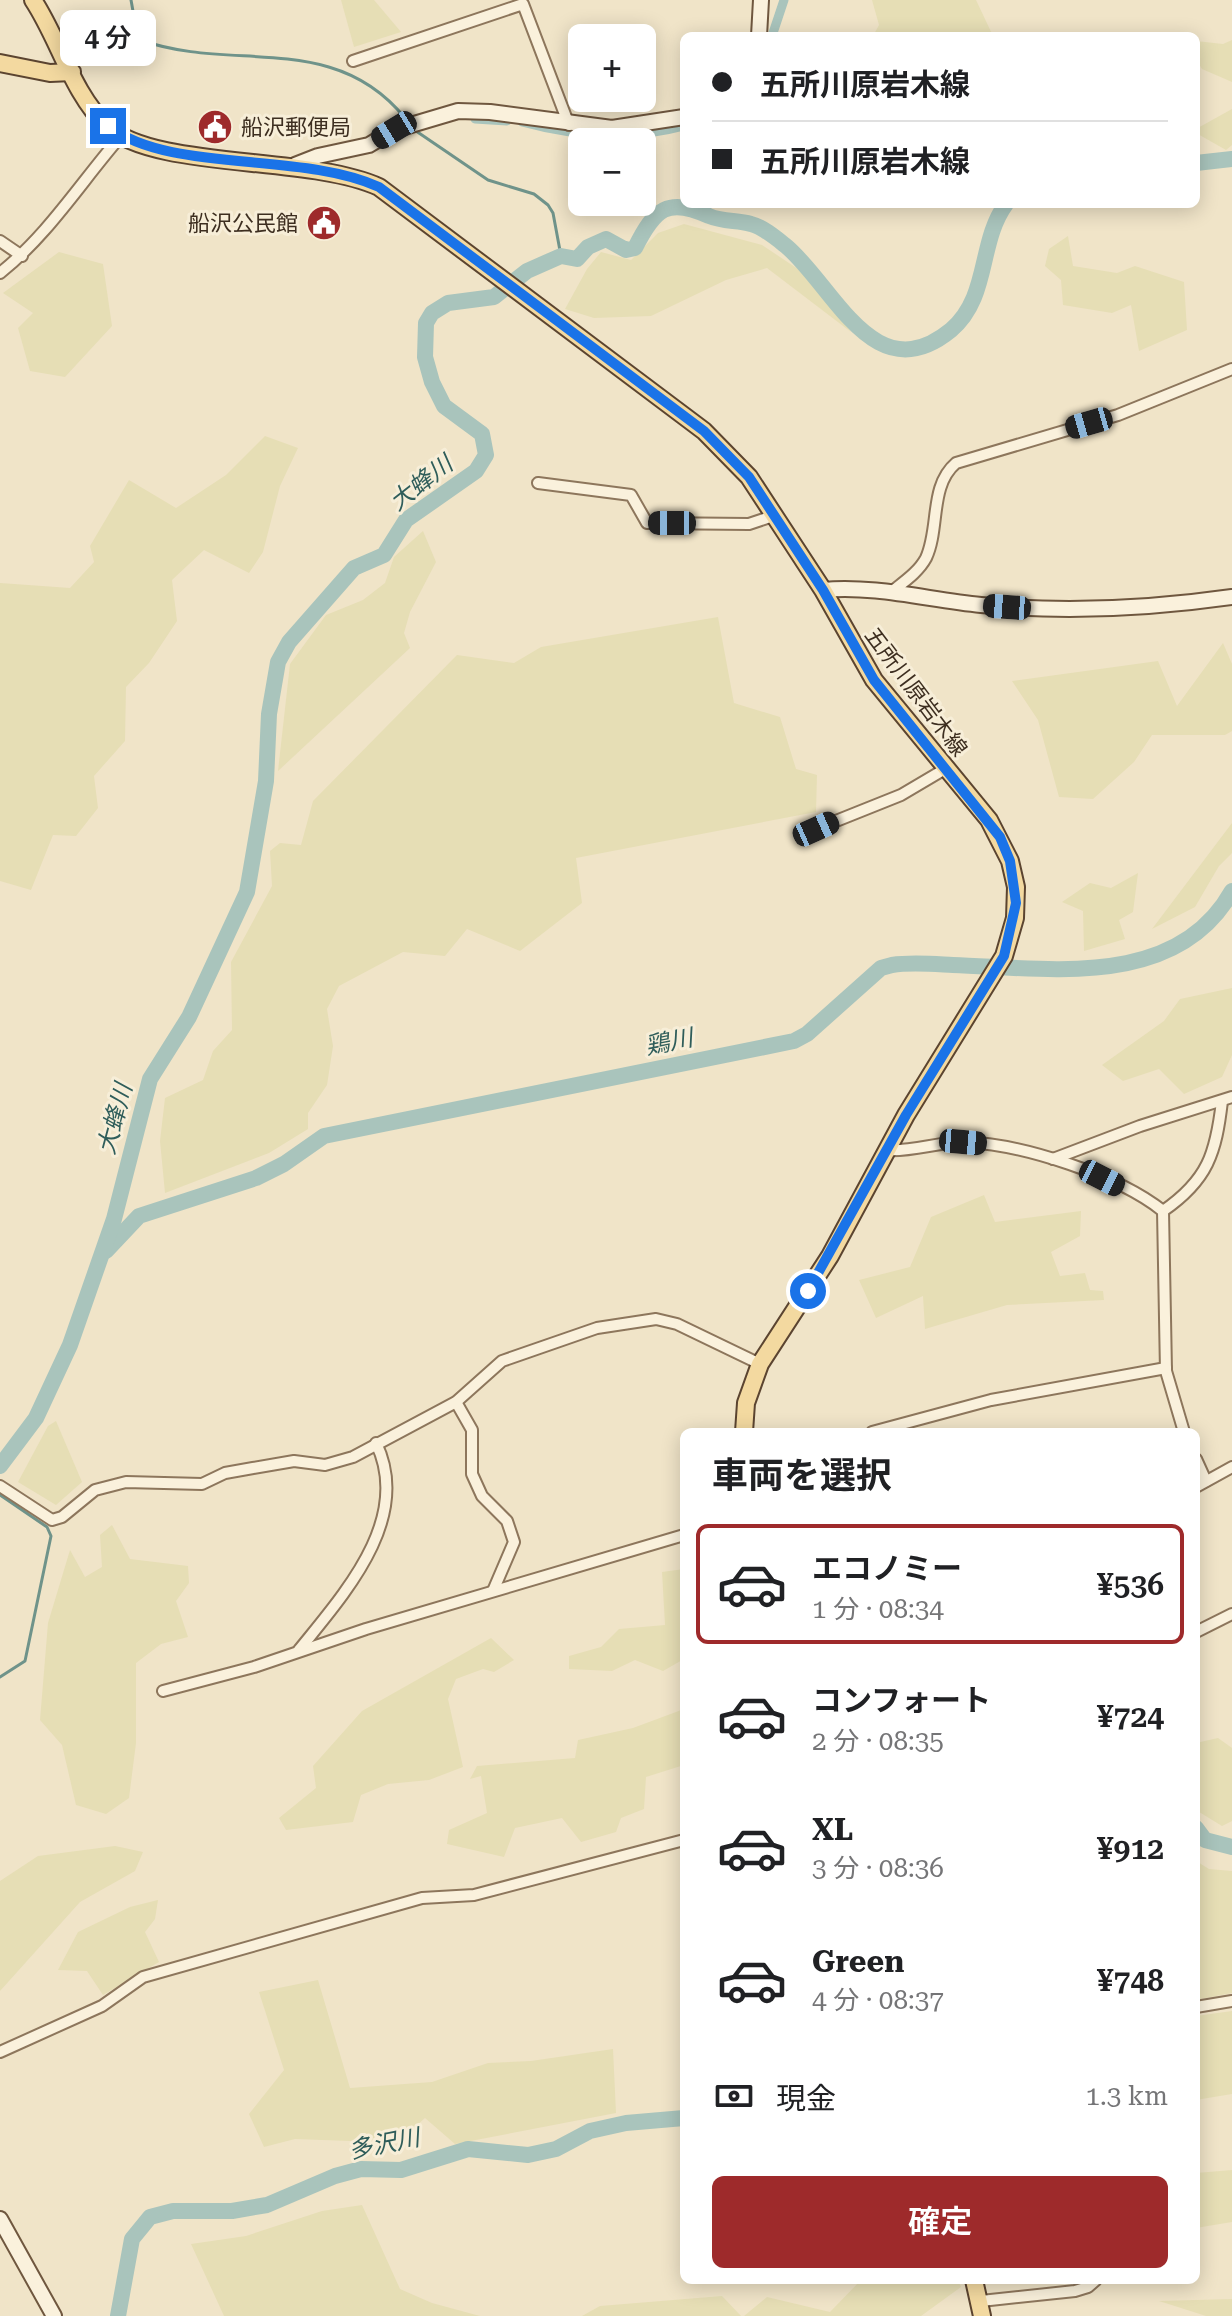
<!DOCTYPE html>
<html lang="ja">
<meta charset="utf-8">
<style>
body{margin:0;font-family:"Roboto Serif","Noto Sans JP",serif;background:#f6f6f6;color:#202124;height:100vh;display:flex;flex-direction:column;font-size:30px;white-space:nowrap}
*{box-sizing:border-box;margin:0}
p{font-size:26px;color:#757577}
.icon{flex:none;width:44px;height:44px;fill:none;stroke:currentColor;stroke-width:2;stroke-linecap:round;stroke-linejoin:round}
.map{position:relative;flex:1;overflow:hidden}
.side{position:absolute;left:680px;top:1428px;width:520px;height:856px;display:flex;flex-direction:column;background:#fff;border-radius:12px;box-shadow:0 4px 20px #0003}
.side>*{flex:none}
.top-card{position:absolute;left:680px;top:32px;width:520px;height:176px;border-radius:12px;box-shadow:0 4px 20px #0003;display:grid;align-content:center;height:176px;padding:0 32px;background:#fff}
.tools{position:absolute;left:568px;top:24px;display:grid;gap:16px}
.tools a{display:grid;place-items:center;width:88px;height:88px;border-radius:12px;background:#fff;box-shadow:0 4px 20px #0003;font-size:40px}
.end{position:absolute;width:36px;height:36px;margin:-18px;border:10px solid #1a73e8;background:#fff;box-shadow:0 0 0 4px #fff}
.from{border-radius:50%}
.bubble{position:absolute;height:56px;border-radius:12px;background:#fff;box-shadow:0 4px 20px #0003;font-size:26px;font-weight:600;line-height:56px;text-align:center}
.car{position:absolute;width:24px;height:48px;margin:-24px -12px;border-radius:10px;box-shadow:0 0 6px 2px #0007;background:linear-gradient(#222 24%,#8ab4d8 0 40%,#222 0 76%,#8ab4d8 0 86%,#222 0)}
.top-card b{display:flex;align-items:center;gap:28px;height:76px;font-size:30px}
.top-card b+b{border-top:2px solid #e0e0e0}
.top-card i{width:20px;height:20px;background:#202124}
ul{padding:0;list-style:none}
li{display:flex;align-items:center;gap:24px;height:120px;margin:0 16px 12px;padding:0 16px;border:4px solid transparent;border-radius:12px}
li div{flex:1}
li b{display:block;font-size:30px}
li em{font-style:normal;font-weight:600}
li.selected{border-color:#9e2a2b}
li>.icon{width:72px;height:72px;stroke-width:1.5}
h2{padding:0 32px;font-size:36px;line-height:96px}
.pay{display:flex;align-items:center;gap:20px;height:88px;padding:0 32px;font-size:30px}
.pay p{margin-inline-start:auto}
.action{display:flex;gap:16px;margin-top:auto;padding:16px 32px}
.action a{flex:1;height:92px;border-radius:12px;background:#9e2a2b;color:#fff;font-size:32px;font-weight:600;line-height:92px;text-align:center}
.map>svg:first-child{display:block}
</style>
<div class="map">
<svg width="1232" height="2316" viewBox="0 0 1232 2316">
<rect width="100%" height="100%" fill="#f0e4c8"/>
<!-- farmland -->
<g fill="#e6deb5">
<polygon points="341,0 374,0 401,32 354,47"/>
<polygon points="872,0 976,0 993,36 873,36 879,25"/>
<polygon points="1232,40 1232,82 1202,69 1196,59 1196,41 1223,44"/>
<polygon points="1232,109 1232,145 1226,150 1196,133 1196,129"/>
<polygon points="684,224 762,245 801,271 851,332 767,268 726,280 651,316 594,318 565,309 587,269 601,252 631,260 658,233"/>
<polygon points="1068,236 1073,266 1117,273 1135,266 1184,282 1187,330 1139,351 1131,305 1112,313 1063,305 1061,280 1045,266 1049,249"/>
<polygon points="59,252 103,264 112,326 65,377 30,371 18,328 33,313 3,293"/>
<polygon points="265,436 298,448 280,486 263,552 249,573 204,550 172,580 177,621 149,663 126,687 125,741 94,776 98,808 76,836 53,835 31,890 0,881 0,583 70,588 94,562 90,546 129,480 176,508 226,475"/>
<polygon points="423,531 436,562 410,612 404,633 410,648 278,771 290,664 326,615 363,600 385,583 394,557"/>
<polygon points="718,617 734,703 780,717 796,769 817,775 816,812 576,858 582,903 520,951 467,929 445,956 403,952 339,986 327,1009 333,1046 327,1085 308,1113 308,1129 269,1153 165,1193 160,1141 165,1098 203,1080 213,1051 232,1030 231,962 272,886 270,851 280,843 301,845 313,801 457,655 514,663 541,647"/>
<polygon points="1223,643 1232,664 1232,731 1225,735 1152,735 1134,762 1093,799 1059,797 1038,720 1012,681 1158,661 1177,706"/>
<polygon points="1232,823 1232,853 1219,866 1195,907 1152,929"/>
<polygon points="1138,873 1133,912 1119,920 1125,939 1084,951 1083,911 1062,902 1090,883 1111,888"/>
<polygon points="1232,988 1232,1055 1222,1077 1184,1094 1159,1069 1123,1081 1102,1065 1164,1021 1180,999"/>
<polygon points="984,1195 995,1222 1081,1211 1080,1236 1051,1252 1060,1276 1085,1273 1090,1290 1103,1291 1104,1300 1007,1305 925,1329 923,1296 876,1318 859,1280 910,1267 931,1217"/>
<polygon points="56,1421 82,1482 56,1505 18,1482 48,1426"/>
<polygon points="112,1525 130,1559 188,1566 189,1583 176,1601 188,1637 161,1644 136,1663 136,1743 129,1798 106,1814 76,1805 62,1745 40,1720 48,1623 70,1550 85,1577 102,1567 100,1535"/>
<polygon points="684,1569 684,1659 663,1671 635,1660 612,1671 569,1669 569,1656 601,1647 619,1629 665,1625 662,1572"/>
<polygon points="491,1638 514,1660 494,1672 483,1669 456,1679 448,1699 463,1767 429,1780 388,1784 361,1795 353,1822 286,1830 279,1818 316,1788 313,1766 362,1711"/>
<polygon points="684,1709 684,1765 646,1777 644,1809 621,1818 616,1832 581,1842 562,1818 515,1828 504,1857 447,1844 449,1830 487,1813 481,1776 470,1779 477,1766 575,1758 578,1740 633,1728"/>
<polygon points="1218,1738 1232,1748 1232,1821 1222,1826 1196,1810 1196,1743"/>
<polygon points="115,1846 143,1852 135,1871 80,1902 0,1991 0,1881 38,1856"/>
<polygon points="1196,1861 1209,1869 1232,1871 1232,1993 1196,2000"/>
<polygon points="158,1900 155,1919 145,1932 159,1962 103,1995 87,1971 58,1970 78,1932 130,1907"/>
<polygon points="318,1980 350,2088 432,2082 488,2063 531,2061 613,2049 616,2113 455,2144 425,2118 407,2134 350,2141 295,2139 264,2147 249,2114 284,2070 259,1992"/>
<polygon points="1232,2011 1232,2094 1196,2100 1196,2016"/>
<polygon points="1232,2170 1232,2222 1196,2228 1196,2173"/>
<polygon points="362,2205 400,2289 432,2303 480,2316 224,2316 191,2244 246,2236 322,2211"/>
<polygon points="861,2280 958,2280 961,2287 921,2316 744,2316 767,2297 830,2312"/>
<polygon points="722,2296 741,2316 582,2316 600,2306"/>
<polygon points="1232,2299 1232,2316 1206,2316 1159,2301"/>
</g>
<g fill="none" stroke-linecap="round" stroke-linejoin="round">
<!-- stream -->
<g stroke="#6f938a" stroke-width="3">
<path d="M131,0L138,39C231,74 333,29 405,118"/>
<polyline points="416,131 488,180 534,194 548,205 553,213 561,256"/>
<polyline points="0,1470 7,1461"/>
<polyline points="0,1495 47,1527 51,1536 25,1661 0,1677"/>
</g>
<!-- canal -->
<g stroke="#a9c4bc" stroke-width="9">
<polyline points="772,36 784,0"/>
<polyline points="475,119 507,121"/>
<path d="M522,122C576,137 629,141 684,126"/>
</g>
<!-- river -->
<g stroke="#a9c4bc" stroke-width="16">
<polyline points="1196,163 1232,159"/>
<path d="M106,1251L139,1216L256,1178L284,1164L324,1136L794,1041L807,1034L881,968L892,965C911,962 933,964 953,965C1048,968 1177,990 1232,891"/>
<path d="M0,1466L36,1418L70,1345L114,1219L150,1079L189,1017L247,892L266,781L269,714L278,662L289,642L354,568L384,555L406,520L476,471L486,455L482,434L444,406L432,382L425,357L426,323L432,313L448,303L494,297L527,271L561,256L577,259L588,247L606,239L626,250L635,248C655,208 668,197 709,216C723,222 737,220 751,224C763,227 776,238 786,246C834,286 874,393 951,330C990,297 978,242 1006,204"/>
<polyline points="1196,1828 1205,1840 1232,1847"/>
<polyline points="118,2316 132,2239 150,2217 173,2211 232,2211 267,2205 335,2176 361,2169 401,2170 468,2149 528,2155 556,2149 590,2131 626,2123 684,2118"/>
</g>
<!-- street casing -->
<g stroke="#8d765c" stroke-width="14">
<g id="street">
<polyline points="353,61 523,4 569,125"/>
<polyline points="0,241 22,256"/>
<path d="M0,273C48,235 81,182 121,136"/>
<polyline points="538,483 631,495 647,523 749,524 773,516"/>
<path d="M890,593C902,583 918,573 926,558C940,528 929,486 956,463L1118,415L1232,369"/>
<polyline points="816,829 901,795 945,769"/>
<path d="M887,1150C914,1152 940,1141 967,1142C1024,1145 1118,1175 1163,1211"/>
<polyline points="1053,1159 1140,1126 1232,1097"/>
<polyline points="1163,1211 1166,1371 1184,1432"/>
<path d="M1163,1211C1208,1180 1216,1153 1222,1101"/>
<polyline points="456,1402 472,1430 472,1474 482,1496 507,1521 514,1542 493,1591"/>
<polyline points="872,1432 991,1400 1166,1368"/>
<polyline points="1196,1459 1206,1481"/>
<polyline points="0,1486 52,1520 62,1517 95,1490 126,1482 202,1484 225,1473 253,1468 294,1461 325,1465 353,1457 456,1402 502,1361 597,1328 656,1319 677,1324 760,1364"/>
<polyline points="1196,1487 1232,1467"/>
<polyline points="1196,1632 1232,1614"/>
<path d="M299,1650C344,1594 413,1519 376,1443"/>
<polyline points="163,1691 254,1667 366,1629 684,1535"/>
<polyline points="1196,2007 1232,2001"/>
<polyline points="0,2052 102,2006 143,1977 422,1898 474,1895 684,1840"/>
<polyline points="981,2301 1075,2291 1088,2287 1096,2280"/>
</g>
</g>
<!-- secondary casing -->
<g stroke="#6f573f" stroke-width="18">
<g id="secondary">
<polyline points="759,36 761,0"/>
<polyline points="295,165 318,156 369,145 394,130 458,111 490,112 612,128 684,117"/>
<path d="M823,590C875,585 929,600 981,605C1066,613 1148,609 1232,597"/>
<polyline points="0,2219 54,2316"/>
</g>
</g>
<!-- primary casing -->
<g stroke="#5b4430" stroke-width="20">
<g id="primary">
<path d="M33,0C59,39 72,93 107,126C154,170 309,155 379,187L704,431L749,477L823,590L874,680L989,820L1010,861L1016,887L1015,918L1004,956L906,1115L830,1256L760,1364L746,1403L744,1432"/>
<polyline points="0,63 50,73 72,72"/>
<polyline points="974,2280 982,2316"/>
</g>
</g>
<!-- street -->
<use href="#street" stroke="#faf1dc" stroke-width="10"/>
<!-- secondary -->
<use href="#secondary" stroke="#faf1dc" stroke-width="14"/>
<!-- primary -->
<use href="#primary" stroke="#f3d9a0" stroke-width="16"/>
</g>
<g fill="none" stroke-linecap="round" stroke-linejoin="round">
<!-- route -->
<path stroke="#1a73e8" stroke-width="10" d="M108,126C171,174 300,151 379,187L704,431L749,477L823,590L874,680L1000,837L1010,861L1016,903L1004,956L906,1115L808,1291"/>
</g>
<!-- icons -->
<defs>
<g id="civic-disc" transform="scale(1.8)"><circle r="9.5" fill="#9e2a2b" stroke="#f7eed8"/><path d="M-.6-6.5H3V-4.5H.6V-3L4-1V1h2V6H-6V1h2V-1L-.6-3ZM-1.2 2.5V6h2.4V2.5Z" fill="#fff"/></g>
</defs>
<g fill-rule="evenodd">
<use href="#civic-disc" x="215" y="127"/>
<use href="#civic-disc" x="324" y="223"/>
</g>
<g text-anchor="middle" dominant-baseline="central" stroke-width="6" stroke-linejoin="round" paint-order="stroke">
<!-- poi labels -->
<g font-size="22" fill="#3d2e20" stroke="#f7eed8" text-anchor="start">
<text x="241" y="127">船沢郵便局</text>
<text x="298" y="223" text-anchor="end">船沢公民館</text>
</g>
<!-- street labels -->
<g font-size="22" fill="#3d2e20" stroke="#f7eed8">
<text transform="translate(916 692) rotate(53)">五所川原岩木線</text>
</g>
<!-- water labels -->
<g font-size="24" font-style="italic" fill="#2f5d5a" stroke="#f7eed8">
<text transform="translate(421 483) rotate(-38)">大蜂川</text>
<text transform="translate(669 1042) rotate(-11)">鶏川</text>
<text transform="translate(115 1119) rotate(-75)">大蜂川</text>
<text transform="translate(384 2144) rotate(-11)">多沢川</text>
</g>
</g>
</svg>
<div class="tools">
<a>+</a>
<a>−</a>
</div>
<i class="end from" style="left:808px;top:1291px"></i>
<i class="end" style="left:108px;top:126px"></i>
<div class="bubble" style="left:60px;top:10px;width:96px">4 分</div>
<i class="car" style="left:394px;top:130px;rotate:239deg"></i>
<i class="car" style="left:1089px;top:423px;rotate:254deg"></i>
<i class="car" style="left:672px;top:523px;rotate:270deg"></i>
<i class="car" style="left:1007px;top:607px;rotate:274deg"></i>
<i class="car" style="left:816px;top:829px;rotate:66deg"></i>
<i class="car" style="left:963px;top:1142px;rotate:95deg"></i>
<i class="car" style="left:1102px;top:1178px;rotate:117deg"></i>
<div class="top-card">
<b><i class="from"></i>五所川原岩木線</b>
<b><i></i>五所川原岩木線</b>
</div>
<section class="side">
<h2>車両を選択</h2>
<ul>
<li class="selected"><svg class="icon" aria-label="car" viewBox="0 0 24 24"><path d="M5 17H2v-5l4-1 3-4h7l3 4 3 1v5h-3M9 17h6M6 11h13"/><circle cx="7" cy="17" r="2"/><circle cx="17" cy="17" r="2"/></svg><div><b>エコノミー</b><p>1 分 · 08:34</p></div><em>¥536</em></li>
<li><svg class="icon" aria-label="car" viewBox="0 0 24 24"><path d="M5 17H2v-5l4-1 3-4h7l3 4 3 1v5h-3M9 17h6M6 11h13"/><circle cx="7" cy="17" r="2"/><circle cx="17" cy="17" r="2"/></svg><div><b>コンフォート</b><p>2 分 · 08:35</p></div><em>¥724</em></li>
<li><svg class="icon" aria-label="car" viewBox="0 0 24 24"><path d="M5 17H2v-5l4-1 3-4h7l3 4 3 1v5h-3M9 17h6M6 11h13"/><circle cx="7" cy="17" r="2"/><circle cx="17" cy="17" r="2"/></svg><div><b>XL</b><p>3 分 · 08:36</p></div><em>¥912</em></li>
<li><svg class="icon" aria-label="car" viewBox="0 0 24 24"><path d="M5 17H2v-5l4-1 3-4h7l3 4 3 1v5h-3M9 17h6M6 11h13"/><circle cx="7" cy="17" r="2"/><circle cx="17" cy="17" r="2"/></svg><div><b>Green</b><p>4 分 · 08:37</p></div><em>¥748</em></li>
</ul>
<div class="pay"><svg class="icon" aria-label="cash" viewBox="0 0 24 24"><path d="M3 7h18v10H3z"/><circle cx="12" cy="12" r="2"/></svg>現金<p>1.3 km</p></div>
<div class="action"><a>確定</a></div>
</section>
</div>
